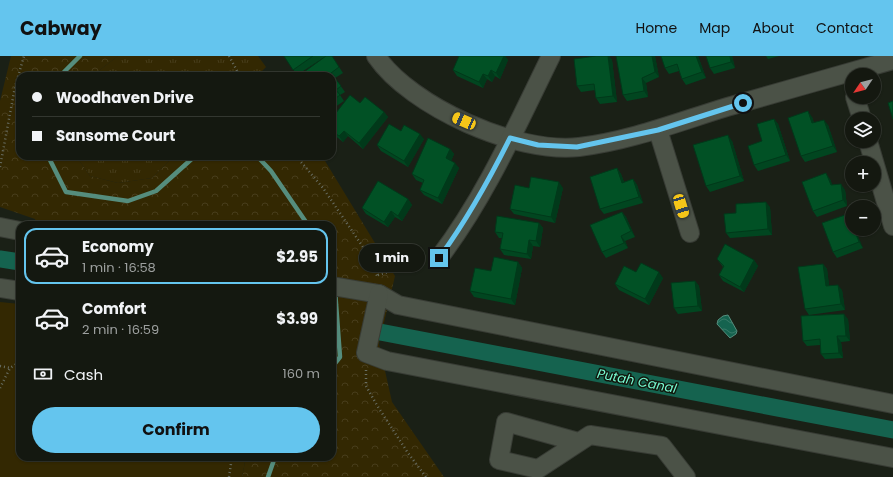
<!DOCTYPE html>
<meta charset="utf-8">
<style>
body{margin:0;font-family:Poppins,sans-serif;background:#1d2119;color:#f1f3f6;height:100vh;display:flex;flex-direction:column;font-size:15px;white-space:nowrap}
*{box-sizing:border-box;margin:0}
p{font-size:13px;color:#9da09f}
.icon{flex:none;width:22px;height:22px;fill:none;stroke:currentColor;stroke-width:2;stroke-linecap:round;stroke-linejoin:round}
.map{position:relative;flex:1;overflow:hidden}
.details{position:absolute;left:16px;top:165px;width:320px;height:240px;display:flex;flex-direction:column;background:#141810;border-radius:12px;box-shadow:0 1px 3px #0004,0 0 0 1px #333730}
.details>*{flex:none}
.guide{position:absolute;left:16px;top:16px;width:320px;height:88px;border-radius:12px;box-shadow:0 1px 3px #0004,0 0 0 1px #333730;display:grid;align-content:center;height:88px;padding:0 16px;background:#141810}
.needle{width:26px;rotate:235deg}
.buttons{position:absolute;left:845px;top:12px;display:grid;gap:8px}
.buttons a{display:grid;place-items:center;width:36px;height:36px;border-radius:50%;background:#141810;box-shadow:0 1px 3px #0004,0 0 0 1px #333730;font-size:20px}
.end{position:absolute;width:18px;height:18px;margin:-9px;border:5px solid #64c5ee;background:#111;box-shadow:0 0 0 2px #111}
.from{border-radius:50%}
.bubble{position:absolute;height:28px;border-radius:14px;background:#141810;box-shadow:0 1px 3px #0004,0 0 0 1px #333730;font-size:13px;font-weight:700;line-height:28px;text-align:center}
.car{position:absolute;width:12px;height:24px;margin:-12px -6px;border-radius:5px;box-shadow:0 0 3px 1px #0007;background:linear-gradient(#f5c518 24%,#345 0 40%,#f5c518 0 76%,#345 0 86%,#f5c518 0)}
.guide b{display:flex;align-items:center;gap:14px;height:38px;font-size:15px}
.guide b+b{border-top:1px solid #333730}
.guide i{width:10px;height:10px;background:#f1f3f6}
ul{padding:7px 0 0;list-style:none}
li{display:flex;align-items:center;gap:12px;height:56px;margin:0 8px 6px;padding:0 8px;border:2px solid transparent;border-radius:12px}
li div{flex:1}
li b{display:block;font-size:15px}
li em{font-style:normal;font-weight:700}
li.active{border-color:#64c5ee}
li>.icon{width:36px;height:36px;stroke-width:1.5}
.pay{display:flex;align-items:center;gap:10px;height:44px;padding:0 16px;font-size:15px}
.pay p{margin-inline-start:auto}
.action{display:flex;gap:8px;margin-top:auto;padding:8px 16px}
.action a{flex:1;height:46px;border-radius:24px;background:#64c5ee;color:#111;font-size:16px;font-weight:700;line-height:46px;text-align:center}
header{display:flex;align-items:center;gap:24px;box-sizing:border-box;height:56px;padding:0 20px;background:#64c5ee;color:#111}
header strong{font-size:19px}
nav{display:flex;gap:22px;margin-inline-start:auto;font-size:14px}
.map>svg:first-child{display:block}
</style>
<header>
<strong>Cabway</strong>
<nav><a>Home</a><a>Map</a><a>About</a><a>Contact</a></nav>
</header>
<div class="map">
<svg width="893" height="421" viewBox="0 0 893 421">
<defs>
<pattern id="grass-tufts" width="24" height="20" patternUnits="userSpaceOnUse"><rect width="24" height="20" fill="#332802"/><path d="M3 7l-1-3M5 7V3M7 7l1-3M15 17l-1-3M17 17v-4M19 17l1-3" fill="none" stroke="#473d1b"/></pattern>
<pattern id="forest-crowns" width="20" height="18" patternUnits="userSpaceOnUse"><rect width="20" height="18" fill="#332802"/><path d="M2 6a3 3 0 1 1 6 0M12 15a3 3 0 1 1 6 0" fill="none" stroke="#473d1b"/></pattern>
<pattern id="water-waves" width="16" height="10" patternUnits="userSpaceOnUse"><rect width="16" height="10" fill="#15634f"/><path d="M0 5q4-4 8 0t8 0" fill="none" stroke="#377a68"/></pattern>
</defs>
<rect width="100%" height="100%" fill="#1a2016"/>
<!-- grass -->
<g fill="url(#grass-tufts)">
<polygon points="118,0 258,0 266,11 257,20 92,20"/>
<polygon points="76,100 174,100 152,122 118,127 90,120"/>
</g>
<!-- forest -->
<polygon fill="url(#forest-crowns)" points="11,0 118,0 92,20 20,20 20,100 76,100 90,120 118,127 152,122 174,100 322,100 395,220 379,288 392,346 444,421 242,421 246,401 332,401 332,169 37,169 35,163 0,151 0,45"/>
<!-- park -->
<polygon fill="#332802" points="0,246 20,248 20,401 246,401 242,421 0,421"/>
<!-- water -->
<polygon fill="url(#water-waves)" stroke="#558d7d" points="728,259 737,275 736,278 730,282 717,268 718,264 723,260"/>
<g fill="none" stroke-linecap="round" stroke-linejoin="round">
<!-- stream -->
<g stroke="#558d7d" stroke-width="4.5">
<polyline points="63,20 64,16 80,0"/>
<polyline points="48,100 66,136 128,145 156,135 195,100"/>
<polyline points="257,100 271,115 308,169"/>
<polyline points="332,203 335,226"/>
<polyline points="332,311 340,301 335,234"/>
<polyline points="268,421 275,401"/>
</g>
<!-- canal -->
<g stroke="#15634f" stroke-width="17">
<polyline points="0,203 20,206"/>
<polyline points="380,276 893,374"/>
</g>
<!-- minor casing -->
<g stroke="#383c35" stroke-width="20">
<g id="minor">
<path d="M376,0C411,51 517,98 579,91C630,85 678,66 727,51C782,35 838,20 893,4"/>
<polyline points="855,41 862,63"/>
<polyline points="658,74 690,177"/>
<polyline points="868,85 893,170"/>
<polyline points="0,171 20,175"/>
<path d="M439,202C486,140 517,69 551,0"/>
<polyline points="332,230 379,238 398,249 893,348"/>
<polyline points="0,232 20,235"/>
<polyline points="379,238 366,297 387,305 893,402"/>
<polyline points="578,386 506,366 499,404 538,413 590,379 662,390 686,421"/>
</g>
</g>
<!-- path -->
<g stroke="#686e64" stroke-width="2.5" stroke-dasharray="1 3" stroke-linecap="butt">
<polyline points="229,0 240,20"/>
<polyline points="296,100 323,132 369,200 378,222"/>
<polyline points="0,111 15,31 24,0"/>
<polyline points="378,219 423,206"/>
<polyline points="0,310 10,312"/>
<polyline points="366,314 366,330 378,351 408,397 426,421"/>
<polyline points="0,332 10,312 20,306"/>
<polyline points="229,421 232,401"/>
</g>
<!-- minor -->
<use href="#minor" stroke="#4b5247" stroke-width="18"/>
</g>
<!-- wall -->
<g fill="#014620">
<polygon points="284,0 332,0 343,17 335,22 345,36 340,39 344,45 332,53 332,20 323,2 297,19"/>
<polygon points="459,0 505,0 508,4 500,23 495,20 492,26 487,23 483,32 457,20 453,14"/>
<polygon points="596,0 609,0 612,4 617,46 600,48 596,42 595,34 581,36 577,30"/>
<polygon points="616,0 655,0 659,21 646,27 648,41 627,45 623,39"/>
<polygon points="661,0 698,0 706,22 686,29 682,23 679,15 669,18 665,12"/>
<polygon points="706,0 732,0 735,12 714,18 710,12"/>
<polygon points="766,0 779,0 768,3"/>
<polygon points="360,47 384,56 388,61 363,93 348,80 343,86 332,77 332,62"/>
<polygon points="812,61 814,67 828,69 837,96 805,106 801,100"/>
<polygon points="774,63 778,68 790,105 758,115 754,109 762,85"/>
<polygon points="424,83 408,111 381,95 377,89"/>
<polygon points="732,85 744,125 710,136 706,130"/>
<polygon points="450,93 454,98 451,105 459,112 442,148 424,139 420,134 423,127 416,124 412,118"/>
<polygon points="617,112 621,118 624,126 633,123 637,129 643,147 604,158 600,153"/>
<polygon points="830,123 832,129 845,134 847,150 817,161 813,155"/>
<polygon points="529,132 563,132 555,167 514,158 510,153"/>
<polygon points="408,143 412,149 402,165 395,161 388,171 366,158 362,152"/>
<polygon points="770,151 772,179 730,182 726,177 736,157"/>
<polygon points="622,156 626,161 635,181 625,185 628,192 606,202 602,196"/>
<polygon points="848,158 852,164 852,173 863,192 837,202 833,196"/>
<polygon points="539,167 543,172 540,191 533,190 531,203 504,199 500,193 502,182 499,182 495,176"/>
<polygon points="717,203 754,204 758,210 744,236 723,225 719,219 723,211"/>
<polygon points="518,206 522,212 515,249 474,241 470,235"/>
<polygon points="823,208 827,213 829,230 842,234 845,254 809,259 805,253"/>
<polygon points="636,216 663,222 649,249 619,234 615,228"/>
<polygon points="695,225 699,230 702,255 678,258 674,252"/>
<polygon points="848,263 850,285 841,286 843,302 825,303 821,298 820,289 807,290 803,285"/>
</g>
<!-- shaded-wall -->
<g fill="#01391a">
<polygon points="504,0 505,0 508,4 500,23 496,17"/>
<polygon points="608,0 609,0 612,4 617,46 613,40"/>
<polygon points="652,0 655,0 659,21 655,16"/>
<polygon points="696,0 698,0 706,22 702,16"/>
<polygon points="730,0 732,0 735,12 731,6"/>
<polygon points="491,14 495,20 492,26 488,20"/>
<polygon points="483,18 487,23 483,32 479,26"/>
<polygon points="642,22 646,27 648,41 644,35"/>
<polygon points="808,55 812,61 816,73 812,67"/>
<polygon points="384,56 388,61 363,93 359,87"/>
<polygon points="774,63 778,68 790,105 786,99"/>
<polygon points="824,64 828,69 837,96 833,90"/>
<polygon points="344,75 348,80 343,86 339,80"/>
<polygon points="420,78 424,83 408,111 404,105"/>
<polygon points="728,79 732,85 744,125 740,120"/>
<polygon points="450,93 454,98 450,108 446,102"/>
<polygon points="455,107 459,112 442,148 438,142"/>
<polygon points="617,112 621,118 626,132 622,127"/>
<polygon points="826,117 830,123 835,135 831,129"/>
<polygon points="633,123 637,129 643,147 639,141"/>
<polygon points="559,126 563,132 555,167 551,161"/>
<polygon points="841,128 845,134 847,150 843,144"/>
<polygon points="408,143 412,149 402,165 398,160"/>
<polygon points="766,146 770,151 772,179 768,173"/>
<polygon points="391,155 395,161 388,171 384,166"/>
<polygon points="622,156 626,161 635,181 631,175"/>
<polygon points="848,158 852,164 852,169"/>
<polygon points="539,167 543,172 540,191 536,185"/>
<polygon points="854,173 855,173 863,192 859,186"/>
<polygon points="621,180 625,185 628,192 624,187"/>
<polygon points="529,184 533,190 531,203 527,198"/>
<polygon points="754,204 758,210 744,236 740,231"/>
<polygon points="518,206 522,212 515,249 511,243"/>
<polygon points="823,208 827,213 830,236 826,230"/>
<polygon points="659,216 663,222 649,249 645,243"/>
<polygon points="695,225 699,230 702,255 698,250"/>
<polygon points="838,229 842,234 845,254 841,248"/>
<polygon points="844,258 848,263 850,285 846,280"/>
<polygon points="837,280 841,286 843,302 839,297"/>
</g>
<!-- building -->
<g fill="#015125" stroke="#01391a">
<polygon points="284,0 313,0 293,14"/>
<polygon points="326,0 332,0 339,11 331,17 341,30 336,34 340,39 332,45 332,20 306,20 304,16"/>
<polygon points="459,0 504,0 496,17 491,14 488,20 483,18 479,26 453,14"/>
<polygon points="596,0 608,0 613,40 596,42 594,28 577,30 574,3"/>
<polygon points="616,0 652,0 655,16 642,22 644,35 623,39"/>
<polygon points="661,0 696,0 702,16 682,23 677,8 665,12"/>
<polygon points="706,0 730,0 731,6 710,12"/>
<polygon points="350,39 360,47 365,41 384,56 359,87 344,75 339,80 332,75 332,62"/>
<polygon points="893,45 893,63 888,47"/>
<polygon points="808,55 812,67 824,64 833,90 801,100 788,62"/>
<polygon points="774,63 786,99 754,109 748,90 762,85 757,68"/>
<polygon points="389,68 401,75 404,69 420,78 404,105 377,89"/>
<polygon points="728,79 740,120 706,130 693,89"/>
<polygon points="428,82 450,93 446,102 455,107 438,142 420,134 424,124 412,118"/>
<polygon points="617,112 622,127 633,123 639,141 600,153 590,121"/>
<polygon points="826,117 831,129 841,128 843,144 813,155 802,126"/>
<polygon points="531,121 559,126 551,161 510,153 515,129 529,132"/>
<polygon points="378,125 408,143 398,160 391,155 384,166 362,152"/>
<polygon points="766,146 768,173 726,177 724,158 736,157 736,148"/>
<polygon points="622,156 631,175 621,180 624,187 602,196 590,169"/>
<polygon points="848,158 852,169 852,173 854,173 859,186 833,196 822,167"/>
<polygon points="497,160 539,167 536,185 529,184 527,198 500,193 503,177 495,176"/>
<polygon points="725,188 754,204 740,231 719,219 724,210 717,203"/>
<polygon points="494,201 518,206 511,243 470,235 475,212 491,215"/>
<polygon points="641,207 659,216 645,243 615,228 624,210 636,216"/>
<polygon points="823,208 826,230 838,229 841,248 805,253 798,211"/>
<polygon points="695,225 698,250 674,252 671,227"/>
<polygon points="844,258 846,280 837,280 839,297 821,298 820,283 803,285 801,260"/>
</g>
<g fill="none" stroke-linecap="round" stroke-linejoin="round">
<!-- route -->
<path stroke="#64c5ee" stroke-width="5" d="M439,202C467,164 489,124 510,82L538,89L577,91L658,74L743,47"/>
</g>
<g text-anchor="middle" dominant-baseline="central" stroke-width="3" stroke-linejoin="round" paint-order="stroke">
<!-- water labels -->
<g font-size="13" font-style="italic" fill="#77fbd2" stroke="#11170d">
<text transform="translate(637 325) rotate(11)">Putah Canal</text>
</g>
</g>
</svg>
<div class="buttons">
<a><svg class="needle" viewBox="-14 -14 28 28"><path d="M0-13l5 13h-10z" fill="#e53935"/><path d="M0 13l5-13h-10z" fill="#9da09f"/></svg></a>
<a><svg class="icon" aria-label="layers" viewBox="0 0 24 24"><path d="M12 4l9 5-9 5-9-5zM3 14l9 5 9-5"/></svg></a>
<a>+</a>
<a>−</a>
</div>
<i class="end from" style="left:743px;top:47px"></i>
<i class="end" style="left:439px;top:202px"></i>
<div class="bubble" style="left:359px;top:188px;width:66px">1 min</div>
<i class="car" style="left:464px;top:65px;rotate:293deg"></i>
<i class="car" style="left:681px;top:150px;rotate:163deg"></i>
<div class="guide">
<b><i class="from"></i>Woodhaven Drive</b>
<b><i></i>Sansome Court</b>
</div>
<section class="details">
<ul>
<li class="active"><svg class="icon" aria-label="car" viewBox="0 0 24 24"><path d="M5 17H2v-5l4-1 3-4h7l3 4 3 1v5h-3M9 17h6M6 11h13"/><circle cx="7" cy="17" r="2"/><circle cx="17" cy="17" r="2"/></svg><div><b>Economy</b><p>1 min · 16:58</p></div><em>$2.95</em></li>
<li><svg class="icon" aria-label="car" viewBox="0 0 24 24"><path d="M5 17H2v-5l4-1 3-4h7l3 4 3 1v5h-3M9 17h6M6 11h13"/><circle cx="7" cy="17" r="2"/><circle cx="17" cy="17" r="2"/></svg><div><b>Comfort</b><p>2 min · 16:59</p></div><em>$3.99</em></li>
</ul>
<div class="pay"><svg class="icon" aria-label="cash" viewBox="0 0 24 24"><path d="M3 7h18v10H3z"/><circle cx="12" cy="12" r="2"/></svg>Cash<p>160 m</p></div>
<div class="action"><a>Confirm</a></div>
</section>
</div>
